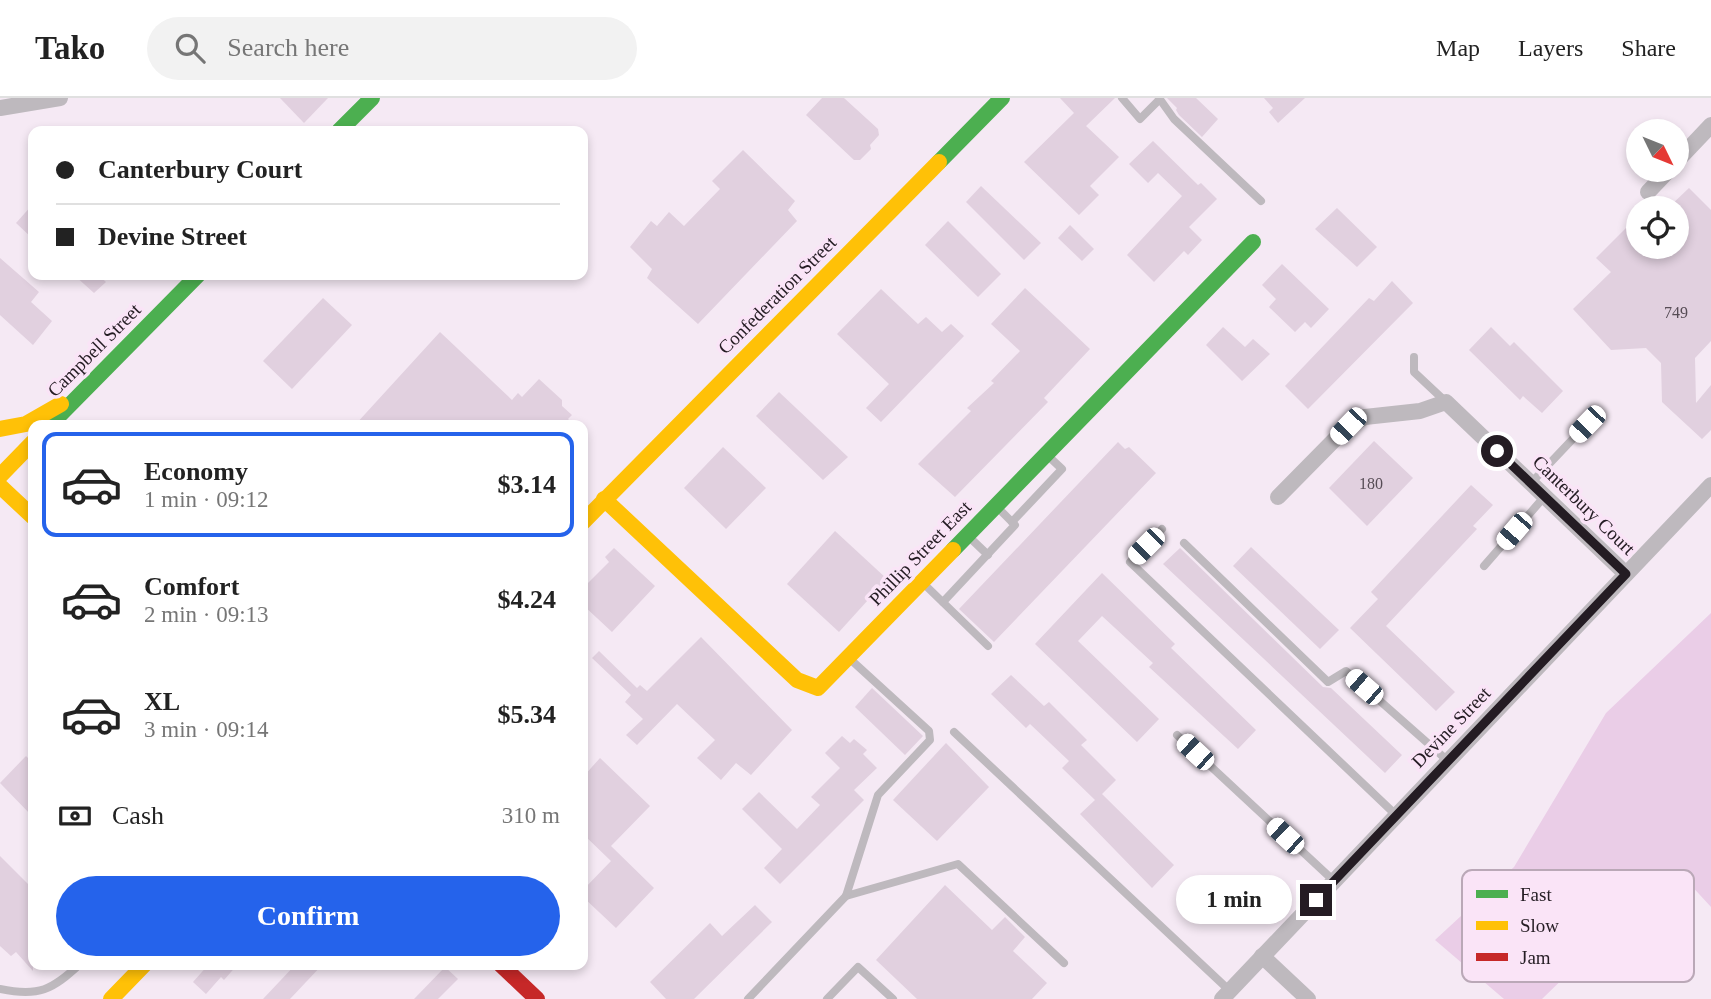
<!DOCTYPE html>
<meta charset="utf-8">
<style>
body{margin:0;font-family:"Times New Roman",serif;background:#f2f2f2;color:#222;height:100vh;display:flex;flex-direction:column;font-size:26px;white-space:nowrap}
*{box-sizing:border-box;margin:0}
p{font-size:23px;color:#767676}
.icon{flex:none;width:38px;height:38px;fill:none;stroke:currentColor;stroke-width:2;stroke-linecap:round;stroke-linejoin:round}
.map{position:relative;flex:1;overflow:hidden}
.drawer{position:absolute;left:28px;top:322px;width:560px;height:550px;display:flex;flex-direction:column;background:#fff;border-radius:14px;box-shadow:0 4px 10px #0003}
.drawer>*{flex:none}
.guide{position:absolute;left:28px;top:28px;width:560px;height:154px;border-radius:14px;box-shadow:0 4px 10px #0003;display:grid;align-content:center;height:154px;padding:0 28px;background:#fff}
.needle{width:46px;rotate:133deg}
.controls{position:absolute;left:1626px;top:21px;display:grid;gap:14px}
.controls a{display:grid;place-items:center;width:63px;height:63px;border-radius:50%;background:#fff;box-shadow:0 4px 10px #0003;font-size:35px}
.end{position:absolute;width:32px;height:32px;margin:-16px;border:9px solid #241c23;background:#fff;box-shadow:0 0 0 4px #fff}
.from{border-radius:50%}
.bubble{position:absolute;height:49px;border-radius:24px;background:#fff;box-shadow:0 4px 10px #0003;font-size:23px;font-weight:800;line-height:49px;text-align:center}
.car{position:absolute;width:21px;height:42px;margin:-21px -10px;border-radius:9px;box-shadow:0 0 5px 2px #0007;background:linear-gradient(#fff 24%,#345 0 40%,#fff 0 76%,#345 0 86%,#fff 0)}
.guide b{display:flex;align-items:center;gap:24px;height:66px;font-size:26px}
.guide b+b{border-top:2px solid #e0e0e0}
.guide i{width:18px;height:18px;background:#222}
ul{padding:12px 0 0;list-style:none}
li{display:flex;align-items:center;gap:21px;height:105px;margin:0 14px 10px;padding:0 14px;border:4px solid transparent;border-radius:14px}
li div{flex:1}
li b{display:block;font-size:26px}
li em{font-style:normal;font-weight:800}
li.current{border-color:#2563eb}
li>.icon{width:63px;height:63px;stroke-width:1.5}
.pay{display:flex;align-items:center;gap:18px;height:77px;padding:0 28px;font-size:26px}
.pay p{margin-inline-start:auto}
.cta{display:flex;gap:14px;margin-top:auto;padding:14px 28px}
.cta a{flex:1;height:80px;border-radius:42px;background:#2563eb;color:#fff;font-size:28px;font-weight:800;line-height:80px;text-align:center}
header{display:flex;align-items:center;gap:42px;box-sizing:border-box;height:98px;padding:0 35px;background:#fff;border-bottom:2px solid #e0e0e0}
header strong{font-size:33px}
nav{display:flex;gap:38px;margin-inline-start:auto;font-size:24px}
.search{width:490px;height:63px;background:#f2f2f2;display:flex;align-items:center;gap:18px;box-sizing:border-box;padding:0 24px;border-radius:38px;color:#767676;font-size:26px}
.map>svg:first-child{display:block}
</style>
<header>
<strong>Tako</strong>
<div class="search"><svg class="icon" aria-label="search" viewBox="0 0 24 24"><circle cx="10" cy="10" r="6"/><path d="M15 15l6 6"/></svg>Search here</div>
<nav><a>Map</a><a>Layers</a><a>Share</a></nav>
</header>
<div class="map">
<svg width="1711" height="901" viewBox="0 0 1711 901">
<rect width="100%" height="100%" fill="#f5e9f4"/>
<!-- green -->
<polygon fill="#eacde7" points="1711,515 1711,809 1676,771 1542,901 1504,901 1435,842 1514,769 1606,615"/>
<!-- building -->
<g fill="#e1d0df">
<polygon points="280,0 328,0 304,25"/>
<polygon points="822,0 844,0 878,31 879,37 870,47 871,51 860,62 854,62 806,17"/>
<polygon points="1060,0 1115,0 1086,28 1119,59 1090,88 1099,97 1079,117 1024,64 1074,15"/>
<polygon points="1167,0 1196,0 1218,21 1202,39 1179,17 1176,12 1177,10"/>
<polygon points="1264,0 1305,0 1278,25 1269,14 1273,10"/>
<polygon points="1153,43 1198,87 1201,85 1217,101 1189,129 1202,142 1188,157 1184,153 1154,184 1127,157 1182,98 1158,75 1148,85 1129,66"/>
<polygon points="743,52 795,103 788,112 797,123 698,226 647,180 652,171 630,149 651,123 657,128 669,114 684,128 720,91 712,83"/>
<polygon points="981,88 1041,145 1024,162 966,104"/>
<polygon points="1689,90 1711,112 1711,243 1695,260 1696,305 1711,287 1711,332 1702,341 1662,304 1661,265 1646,250 1611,252 1573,211 1611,174 1596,160 1638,118 1638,149 1676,149 1676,110 1668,110"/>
<polygon points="33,106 33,141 16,125"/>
<polygon points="1337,110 1377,149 1357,169 1315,131"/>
<polygon points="948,123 1001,176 978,199 925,147"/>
<polygon points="1070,127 1094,151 1082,163 1058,140"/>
<polygon points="0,160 39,194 31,204 52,223 33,247 0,217"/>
<polygon points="1282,166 1329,211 1311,230 1305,224 1295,234 1269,209 1276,201 1262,187"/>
<polygon points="74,177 98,177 106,184 94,195"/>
<polygon points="1392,183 1413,205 1308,311 1285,288 1369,200 1374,203"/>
<polygon points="1025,190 1090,251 1044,300 1048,304 955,399 918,366 971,313 967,310 994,285 991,283 1020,253 991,226"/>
<polygon points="881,191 918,226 926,219 942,234 951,226 964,238 881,324 866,310 889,286 837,236"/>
<polygon points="323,200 352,227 292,291 263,263"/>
<polygon points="1223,229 1245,249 1253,241 1270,256 1242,283 1206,247"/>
<polygon points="1491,229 1510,248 1514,244 1563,293 1542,315 1523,298 1520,302 1469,252"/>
<polygon points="440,234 512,302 518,295 522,299 539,281 562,302 562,308 572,317 568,321 574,327 355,327"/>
<polygon points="779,294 848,359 823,382 756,318"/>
<polygon points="1374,343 1413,380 1367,428 1329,390"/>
<polygon points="1118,344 1125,351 1129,349 1156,375 994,544 959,511"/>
<polygon points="723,349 766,390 726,431 684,390"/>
<polygon points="1471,387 1493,407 1473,428 1477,431 1386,528 1455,594 1436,613 1350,530 1378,501 1371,494"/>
<polygon points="835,433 887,481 839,534 787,486"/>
<polygon points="1251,449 1339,532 1320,551 1233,468"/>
<polygon points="614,450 655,488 612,534 583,507 583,490 609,464 605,459"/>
<polygon points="1180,450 1323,589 1331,590 1402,657 1385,675 1163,466"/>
<polygon points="1102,475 1175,546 1171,550 1256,632 1238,651 1149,569 1153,565 1102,518 1078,543 1159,621 1137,644 1035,546"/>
<polygon points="701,539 792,632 751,677 736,665 721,682 697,660 715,642 677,606 637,647 626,637 643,621 625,604 631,597 592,560 599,553 637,590 640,587 647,593"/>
<polygon points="1011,577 1044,608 1049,604 1087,642 1081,647 1116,682 1102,696 1174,767 1152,790 1080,716 1095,702 1062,670 1069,663 1030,626 1026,630 991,596"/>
<polygon points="872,590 923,638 905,657 855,609"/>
<polygon points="842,638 850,645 854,641 867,652 863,656 877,670 854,692 864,702 780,786 764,770 782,751 742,711 759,694 797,731 820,707 811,699 840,670 825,655"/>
<polygon points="946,645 989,689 937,743 893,702"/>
<polygon points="26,658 33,665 33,719 0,685"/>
<polygon points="600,660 650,708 611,748 654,790 616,830 583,799 583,792 611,763 583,736 583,679"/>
<polygon points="0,758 33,791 33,873 16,854 11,858 0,848"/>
<polygon points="945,787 992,832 1005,819 1025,839 1013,853 1047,885 1032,901 917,901 876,862"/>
<polygon points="755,807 772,824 694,901 666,901 650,884 710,825 722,838"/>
<polygon points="209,866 238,866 224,882 221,879 206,896 193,884"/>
<polygon points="296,866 323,866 290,901 263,901"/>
<polygon points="445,869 458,881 438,901 414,901"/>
</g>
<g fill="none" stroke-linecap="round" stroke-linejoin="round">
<!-- lane -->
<g stroke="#beb9be" stroke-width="8">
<polyline points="1122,0 1140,21 1159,2"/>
<polyline points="1159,0 1174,21 1261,103"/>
<polyline points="1414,259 1414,274 1446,304"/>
<polyline points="1531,385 1587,326"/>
<polyline points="1012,424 1062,371 1046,356"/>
<polyline points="1162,431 1130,464 1396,717"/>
<polyline points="967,437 988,457"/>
<polyline points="1184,445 1328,584 1346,573 1448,663"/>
<polyline points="1484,468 1545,398"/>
<polyline points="924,486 988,548"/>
<polyline points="943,504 1015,427 998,410"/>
<polyline points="954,634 1230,893"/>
<polyline points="1177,637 1334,783"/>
<polyline points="583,752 583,754"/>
<polyline points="846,798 958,766 1064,865"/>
<path d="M0,891C39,899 52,892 80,866"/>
<polyline points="748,901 846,798 878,697 930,642 929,633 850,561"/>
<polyline points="827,901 858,869 893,901"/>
</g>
<!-- street -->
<g stroke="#beb9be" stroke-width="16">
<polyline points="0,10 60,0"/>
<polyline points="1676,64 1711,27"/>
<polyline points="1648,94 1669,72"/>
<polyline points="1278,399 1348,328 1365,319 1420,313 1446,304 1626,476"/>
<polyline points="1262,858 1308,901"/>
<polyline points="1222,901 1711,387"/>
</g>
<!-- fast -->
<g stroke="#4caf50" stroke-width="16">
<polyline points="339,33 372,0"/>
<polyline points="939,64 1002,0"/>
<polyline points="50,327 198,177"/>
<polyline points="953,452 1253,144"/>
</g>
<!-- slow -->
<g stroke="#ffc107" stroke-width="16">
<polyline points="0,331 26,326 61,306"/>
<polyline points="0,378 33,344"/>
<polyline points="0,388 33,419"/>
<polyline points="604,401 797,582 818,590 953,452"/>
<polyline points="583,424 939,64"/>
<polyline points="111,901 145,866"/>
</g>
<!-- jam -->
<polyline stroke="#c62828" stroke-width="16" points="500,866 537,901"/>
</g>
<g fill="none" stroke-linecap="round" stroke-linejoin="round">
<!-- route -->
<polyline stroke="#241c23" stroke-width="9" points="1316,802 1626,476 1497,353"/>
</g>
<g text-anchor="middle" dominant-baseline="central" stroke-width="7" stroke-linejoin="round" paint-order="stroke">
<!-- number labels -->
<g font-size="16" fill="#564c55">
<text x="1676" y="214">749</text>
<text x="1371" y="385">180</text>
</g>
<!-- street labels -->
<g font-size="19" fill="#241c23" stroke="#fae4f7">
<text transform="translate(777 197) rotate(-45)">Confederation Street</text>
<text transform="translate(94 252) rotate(-45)">Campbell Street</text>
<text transform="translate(1584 407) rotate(44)">Canterbury Court</text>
<text transform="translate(920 455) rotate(-46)">Phillip Street East</text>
<text transform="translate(1451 629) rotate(-46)">Devine Street</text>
</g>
</g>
<!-- legend -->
<rect x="1462" y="772" width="232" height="112" rx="10" fill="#fae4f7" stroke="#baa8b7" stroke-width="2"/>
<rect x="1476" y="792" width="32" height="8" fill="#4caf50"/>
<rect x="1476" y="823" width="32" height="9" fill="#ffc107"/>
<rect x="1476" y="855" width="32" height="8" fill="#c62828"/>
<g font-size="19" fill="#241c23">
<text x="1520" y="803">Fast</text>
<text x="1520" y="834">Slow</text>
<text x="1520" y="866">Jam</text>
</g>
</svg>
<div class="controls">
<a><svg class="needle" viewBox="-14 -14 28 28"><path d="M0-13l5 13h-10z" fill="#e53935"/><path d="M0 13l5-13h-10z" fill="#767676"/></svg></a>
<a><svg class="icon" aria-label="locate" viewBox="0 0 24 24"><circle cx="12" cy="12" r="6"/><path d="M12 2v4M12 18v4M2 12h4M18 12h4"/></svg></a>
</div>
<i class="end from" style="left:1497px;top:353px"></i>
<i class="end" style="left:1316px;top:802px"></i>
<div class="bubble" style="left:1176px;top:777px;width:116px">1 min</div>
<i class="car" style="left:1587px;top:326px;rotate:224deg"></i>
<i class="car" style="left:1348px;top:328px;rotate:224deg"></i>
<i class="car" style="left:1514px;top:433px;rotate:221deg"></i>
<i class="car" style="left:1146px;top:448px;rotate:225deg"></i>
<i class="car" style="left:1364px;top:589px;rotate:311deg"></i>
<i class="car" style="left:1195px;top:654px;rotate:313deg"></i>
<i class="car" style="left:1285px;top:738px;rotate:313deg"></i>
<div class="guide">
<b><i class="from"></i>Canterbury Court</b>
<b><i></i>Devine Street</b>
</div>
<section class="drawer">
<ul>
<li class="current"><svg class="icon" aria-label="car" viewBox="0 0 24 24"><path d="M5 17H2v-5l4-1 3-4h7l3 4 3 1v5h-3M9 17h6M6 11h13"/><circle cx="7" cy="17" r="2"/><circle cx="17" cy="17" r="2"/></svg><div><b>Economy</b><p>1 min · 09:12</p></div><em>$3.14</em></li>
<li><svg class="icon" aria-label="car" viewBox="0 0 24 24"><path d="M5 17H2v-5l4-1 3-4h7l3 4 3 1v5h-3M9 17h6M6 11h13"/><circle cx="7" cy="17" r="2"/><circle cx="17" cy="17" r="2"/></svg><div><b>Comfort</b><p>2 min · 09:13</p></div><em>$4.24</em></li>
<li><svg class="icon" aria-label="car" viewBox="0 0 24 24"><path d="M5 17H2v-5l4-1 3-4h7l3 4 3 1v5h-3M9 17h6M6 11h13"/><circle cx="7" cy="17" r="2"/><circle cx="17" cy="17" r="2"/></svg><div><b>XL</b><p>3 min · 09:14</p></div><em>$5.34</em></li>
</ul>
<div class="pay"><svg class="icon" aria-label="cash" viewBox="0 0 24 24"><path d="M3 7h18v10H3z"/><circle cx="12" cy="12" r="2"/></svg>Cash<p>310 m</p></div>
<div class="cta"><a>Confirm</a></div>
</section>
</div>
